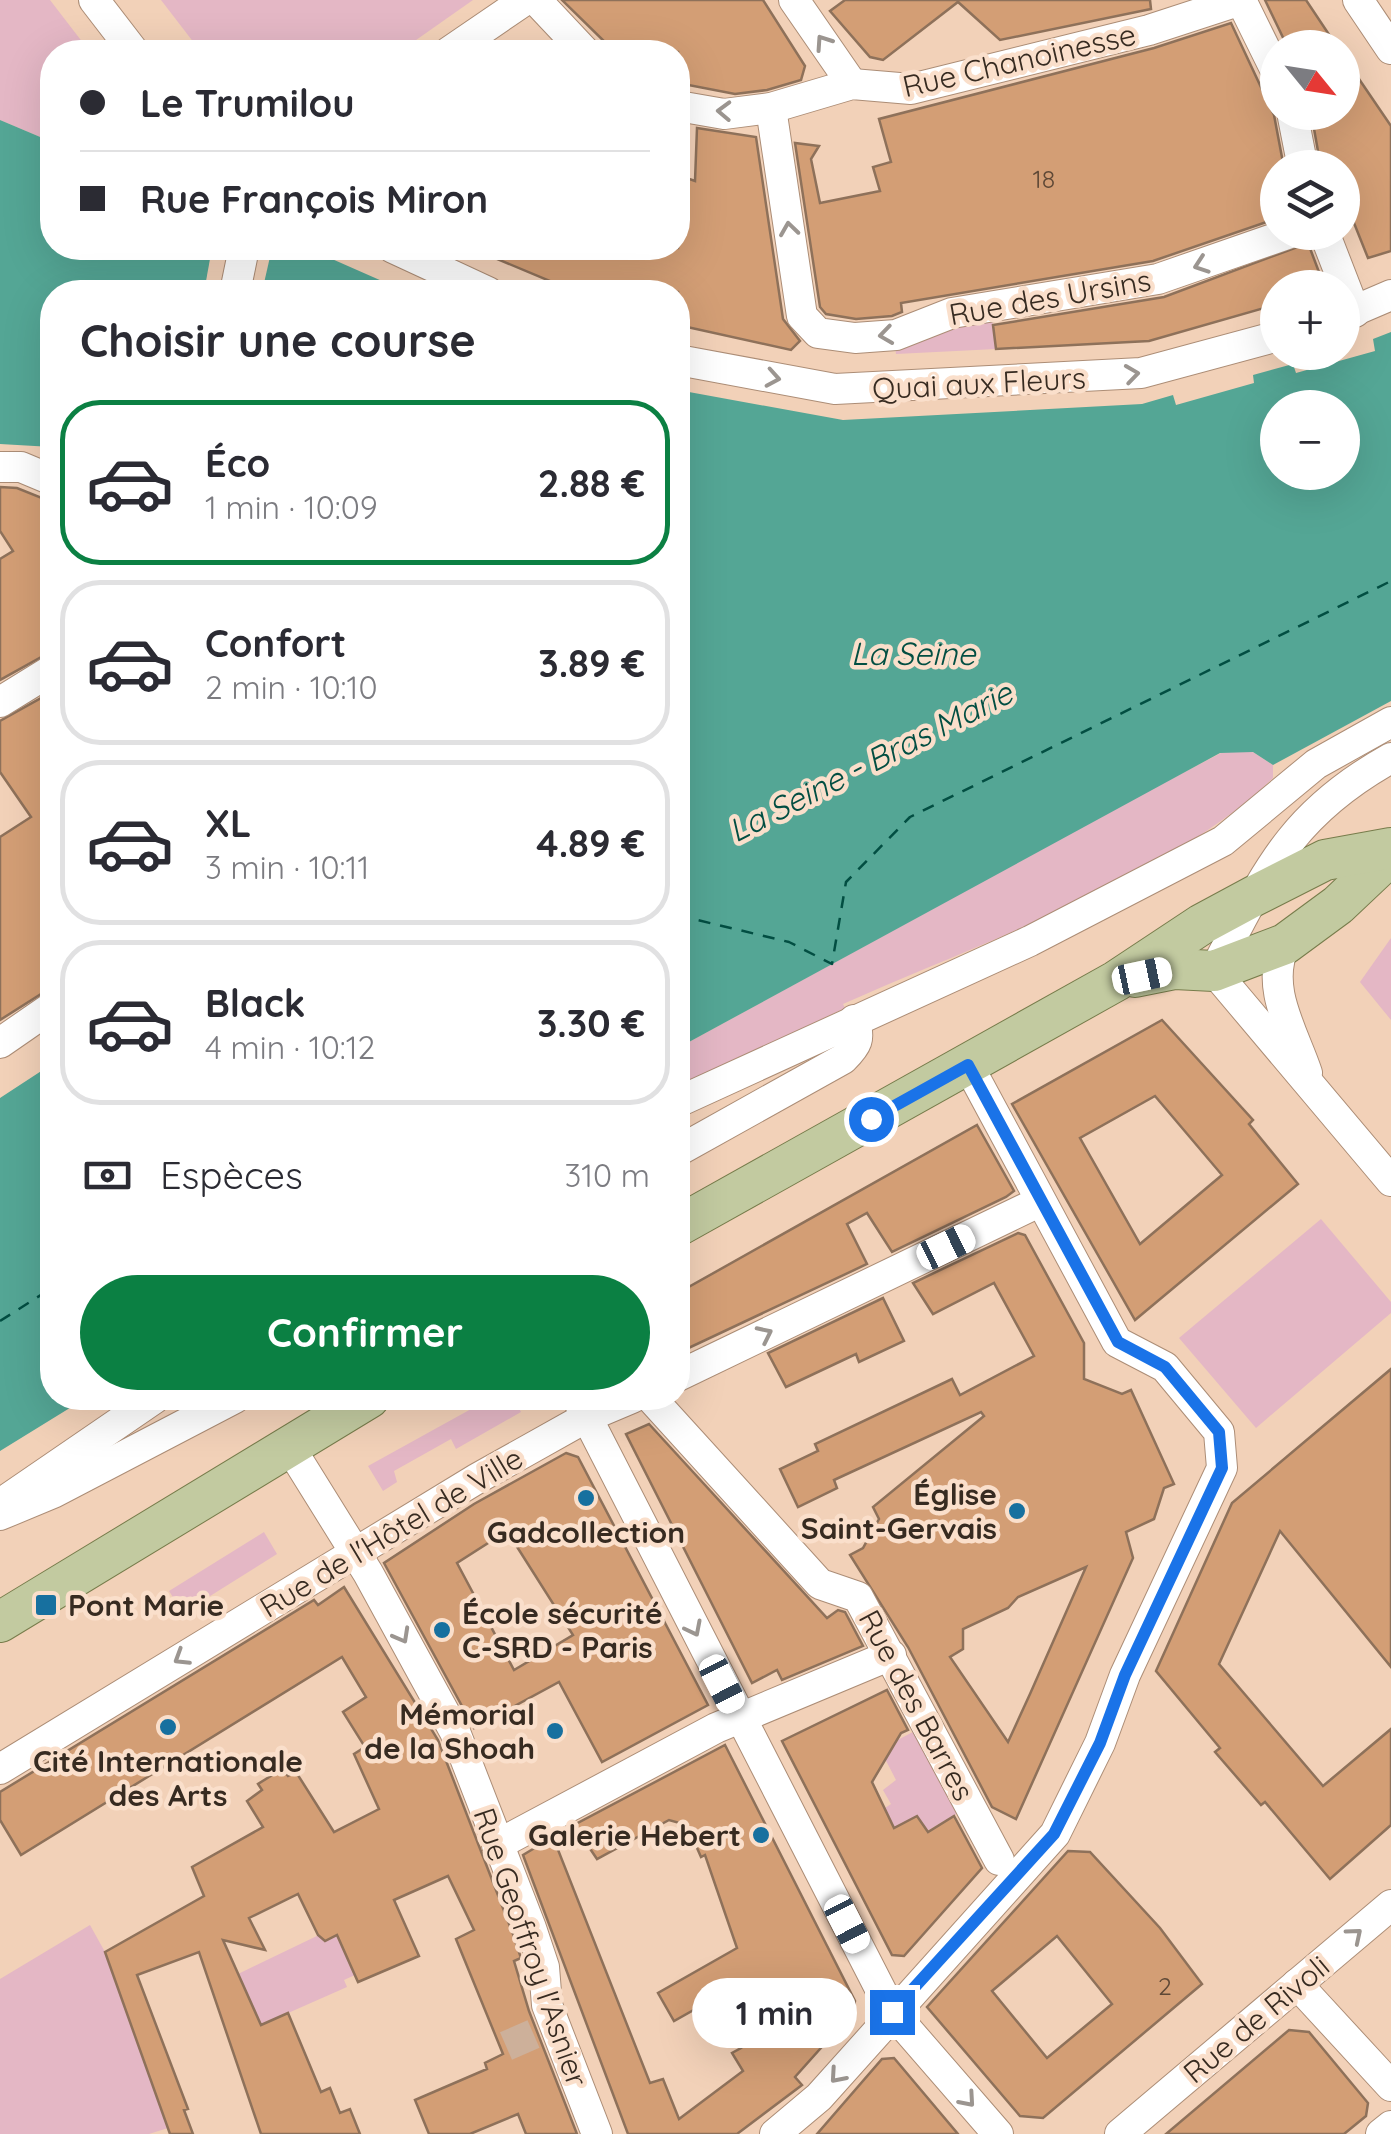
<!DOCTYPE html>
<html lang="fr">
<meta charset="utf-8">
<style>
body{margin:0;font-family:Quicksand,sans-serif;background:#f7f7f7;color:#2b2b33;height:100vh;display:flex;flex-direction:column;font-size:38px;white-space:nowrap}
*{box-sizing:border-box;margin:0}
p{font-size:32px;color:#7c7c81}
.icon{flex:none;width:55px;height:55px;fill:none;stroke:currentColor;stroke-width:2;stroke-linecap:round;stroke-linejoin:round}
.map{position:relative;flex:1;overflow:hidden}
.side{position:absolute;left:40px;top:280px;width:650px;height:1130px;display:flex;flex-direction:column;background:#fff;border-radius:40px;box-shadow:0 10px 40px #0002}
.side>*{flex:none}
.banner{position:absolute;left:40px;top:40px;width:650px;height:220px;border-radius:40px;box-shadow:0 10px 40px #0002;display:grid;align-content:center;height:220px;padding:0 40px;background:#fff}
.needle{width:65px;rotate:120deg}
.fabs{position:absolute;left:1260px;top:30px;display:grid;gap:20px}
.fabs a{display:grid;place-items:center;width:100px;height:100px;border-radius:50%;background:#fff;box-shadow:0 10px 40px #0002;font-size:50px}
.end{position:absolute;width:45px;height:45px;margin:-22px;border:12px solid #1a73e8;background:#fff;box-shadow:0 0 0 5px #fff}
.from{border-radius:50%}
.bubble{position:absolute;height:70px;border-radius:35px;background:#fff;box-shadow:0 10px 40px #0002;font-size:32px;font-weight:700;line-height:70px;text-align:center}
.car{position:absolute;width:30px;height:60px;margin:-30px -15px;border-radius:12px;box-shadow:0 0 8px 2px #0007;background:linear-gradient(#fff 24%,#345 0 40%,#fff 0 76%,#345 0 86%,#fff 0)}
.banner b{display:flex;align-items:center;gap:35px;height:95px;font-size:38px}
.banner b+b{border-top:2px solid #e1e1e2}
.banner i{width:25px;height:25px;background:#2b2b33}
ul{padding:0;list-style:none}
li{display:flex;align-items:center;gap:30px;height:165px;margin:0 20px 15px;padding:0 20px;border:5px solid #e1e1e2;border-radius:40px}
li div{flex:1}
li b{display:block;font-size:38px}
li em{font-style:normal;font-weight:700}
li.active{border-color:#0b8043}
li>.icon{width:90px;height:90px;stroke-width:1.5}
h2{padding:0 40px;font-size:45px;line-height:120px}
.pay{display:flex;align-items:center;gap:25px;height:110px;padding:0 40px;font-size:38px}
.pay p{margin-inline-start:auto}
.primary-button{display:flex;gap:20px;margin-top:auto;padding:20px 40px}
.primary-button a{flex:1;height:115px;border-radius:60px;background:#0b8043;color:#fff;font-size:40px;font-weight:700;line-height:115px;text-align:center}
.map>svg:first-child{display:block}
</style>
<div class="map">
<svg width="1391" height="2134" viewBox="0 0 1391 2134">
<rect width="100%" height="100%" fill="#f2d1b8"/>
<!-- green -->
<g fill="#e4b7c5">
<polygon points="0,0 50,0 90,52 52,52 52,142 0,120"/>
<polygon points="161,0 473,0 399,52 201,52"/>
<polygon points="992,317 996,349 896,354 895,345"/>
<path d="M1240,750L1253,752L1273,765V778C1173,876 973,946 843,1004L845,1008L678,1088V1048L1154,788L1221,753Z"/>
<polygon points="1391,938 1391,1020 1360,982"/>
<polygon points="1321,1219 1391,1302 1391,1313 1256,1428 1179,1338"/>
<polygon points="491,1398 513,1398 521,1412 456,1449 451,1439 394,1471 397,1482 383,1491 368,1466"/>
<polygon points="264,1532 277,1554 183,1613 169,1591"/>
<polygon points="913,1732 958,1813 927,1831 917,1816 894,1828 885,1808 891,1804 883,1790 896,1780 880,1749"/>
<polygon points="90,1925 105,1952 168,2128 149,2134 0,2134 0,1979"/>
<polygon points="321,1934 325,1940 337,1935 355,1975 344,1980 347,1987 261,2025 238,1974"/>
</g>
<!-- water -->
<g fill="#54a695" fill-rule="evenodd">
<polygon points="0,120 52,142 52,248 307,248 407,292 52,292 52,447 0,444"/>
<path d="M1391,332V701L1273,765L1253,752L1220,753L678,1048V390L843,420L1142,404L1173,395L1176,405L1254,383L1253,375L1293,364L1296,373L1375,351L1373,339ZM1278,408H1342V472H1278Z"/>
<polygon points="52,1064 52,1398 86,1398 0,1451 0,1098"/>
</g>
<!-- pier -->
<polygon fill="#f2d1b8" points="212,248 272,248 262,292 204,292"/>
<g fill="none" stroke-linecap="round" stroke-linejoin="round">
<!-- ferry -->
<g stroke="#024e42" stroke-width="2.5" stroke-dasharray="12 10" stroke-linecap="butt">
<polyline points="678,923 689,918 789,942 832,964 846,882 910,817 1391,581"/>
<polyline points="0,1321 52,1288"/>
</g>
</g>
<!-- building -->
<g fill="#d39e75" stroke="#8e715a" stroke-width="2.5" fill-rule="evenodd">
<polygon points="562,0 763,0 805,66 801,80 767,90 735,94 678,83 678,52 615,52"/>
<polygon points="845,0 1150,0 1151,9 1000,40 958,2 883,60 870,57 830,11"/>
<polygon points="1265,0 1306,0 1338,48 1288,48"/>
<polygon points="1231,23 1274,115 1284,168 1278,168 1278,218 1153,261 901,303 902,312 892,316 856,319 826,314 820,307 795,143 819,146 811,159 820,203 880,191 873,167 891,162 879,119 1154,48"/>
<polygon points="1342,54 1391,126 1391,251 1368,258 1354,223 1342,226 1342,168 1321,168 1311,112 1342,112"/>
<polygon points="697,128 756,137 783,319 800,341 791,350 678,325 678,292 576,292 471,248 678,248 678,175 695,181"/>
<polygon points="1308,243 1325,288 1278,288 1278,304 1149,341 996,349 993,325 1164,297"/>
<polygon points="0,487 17,488 52,502 52,651 0,680 0,559 13,551 0,531"/>
<polygon points="52,692 52,987 0,1020 0,837 31,817 0,772 0,721"/>
<path d="M1162,1020L1253,1120L1249,1124L1298,1184L1135,1320L1012,1104ZM1155,1096L1222,1175L1140,1244L1080,1138Z"/>
<polygon points="977,1125 1014,1191 1006,1197 892,1252 867,1213 847,1224 867,1264 678,1353 678,1293"/>
<path d="M1018,1233L1025,1235L1084,1343V1379L1122,1394L1131,1390L1174,1484L1164,1488L1154,1519L1126,1532L1133,1558L1016,1819L992,1807L908,1647L850,1555L863,1548L879,1519L873,1507L984,1416L981,1412L834,1480L837,1488L798,1507L780,1469L818,1451L815,1444L952,1379L960,1395L1034,1356L994,1283L933,1314L913,1283ZM1086,1567L1030,1694L1008,1742L950,1657L963,1649V1629L1008,1608L1018,1597Z"/>
<polygon points="883,1298 904,1341 859,1362 856,1354 786,1387 768,1353"/>
<polygon points="1391,1369 1391,1667 1280,1531 1219,1664 1323,1786 1391,1729 1391,1825 1330,1879 1265,1802 1261,1805 1215,1752 1220,1748 1156,1671 1232,1503"/>
<polygon points="649,1424 827,1618 838,1610 845,1612 863,1646 782,1680 777,1670 752,1683 626,1434"/>
<path d="M566,1453L578,1457L708,1705L602,1762L559,1682L474,1728L384,1563L474,1504ZM507,1531L573,1635L514,1670L457,1563Z"/>
<polygon points="344,1587 438,1740 513,1934 521,1958 514,1961 529,2011 577,2134 526,2134 518,2114 470,2134 429,2134 415,2100 487,2069 485,2063 503,2054 456,1939 474,1930 448,1876 394,1900 419,1956 358,1982 337,1935 325,1941 318,1935 298,1894 249,1918 265,1950 223,1940 261,2025 288,2013 321,2092 330,2088 340,2113 350,2109 360,2134 261,2134 199,1952 137,1975 188,2109 184,2110 193,2134 170,2134 105,1952 204,1896 192,1867 263,1827 247,1801 262,1790 258,1784 282,1769 288,1776 296,1772 334,1832 379,1809 354,1754 365,1747 343,1712 366,1697 342,1657 21,1855 0,1820 0,1792 314,1600 318,1605"/>
<polygon points="887,1690 908,1730 901,1733 872,1782 894,1828 917,1816 928,1832 954,1816 982,1868 904,1956 892,1955 782,1741"/>
<polygon points="725,1745 855,2001 853,2012 795,2077 802,2085 737,2134 628,2134 523,1855 553,1837 650,2083 663,2079 679,2119 743,2071 732,2053 741,2048 715,1998 674,2021 658,1993 737,1948 705,1855 701,1857 687,1825 669,1820 597,1859 574,1825"/>
<path d="M1068,1851L1090,1852L1160,1928L1202,1984L1043,2118L1020,2116L927,2007ZM1057,1936L1112,2004L1047,2058L992,1991Z"/>
<polygon points="1289,2030 1309,2032 1368,2103 1366,2116 1344,2134 1166,2134"/>
<polygon points="894,2058 958,2134 817,2134 882,2059"/>
</g>
<g fill="none" stroke-linecap="round" stroke-linejoin="round">
<!-- minor-tunnel -->
<polyline stroke="#cdb09a" stroke-width="30" stroke-dasharray="30 15" stroke-linecap="butt" points="506,2046 538,2032"/>
<!-- minor casing -->
<g stroke="#ac8d76" stroke-width="32">
<g id="minor">
<polyline points="94,0 134,52"/>
<polyline points="536,0 585,52"/>
<polyline points="794,0 852,84"/>
<polyline points="1241,0 1278,75"/>
<polyline points="1358,0 1391,49"/>
<polyline points="449,52 525,0"/>
<polyline points="678,106 724,114 771,108 852,84 911,89 1149,30 1241,0"/>
<polyline points="771,108 802,316 818,333 855,338 896,335 952,313 1158,279 1293,232"/>
<polyline points="1292,112 1303,168"/>
<polyline points="1324,232 1355,312"/>
<polyline points="393,248 488,292"/>
<polyline points="235,292 244,248"/>
<polyline points="1342,316 1391,295"/>
<polyline points="678,360 835,389 1141,373 1278,336"/>
<polyline points="0,467 21,467 52,480"/>
<polyline points="0,702 52,670"/>
<path d="M1391,758C1289,815 1266,873 1214,971L1391,1181"/>
<path d="M1285,944C1264,987 1293,1031 1307,1073"/>
<polyline points="0,1043 52,1007"/>
<polyline points="678,1102 1030,941 1223,841 1316,764 1391,722"/>
<path d="M678,1151L843,1059C857,1045 861,1039 854,1020"/>
<polyline points="678,1376 1039,1202"/>
<polyline points="577,1398 892,2012 998,2134"/>
<polyline points="651,1398 820,1584 858,1597 999,1860"/>
<polyline points="289,1446 368,1573 455,1732 531,1928 544,1967 547,2005 597,2134"/>
<polyline points="9,1498 155,1398"/>
<polyline points="0,1515 53,1493 235,1398"/>
<polyline points="0,1769 478,1478 587,1417 632,1398"/>
<polyline points="497,1845 716,1728 891,1655"/>
<polyline points="1297,1984 1391,2086"/>
<polyline points="775,2134 819,2097 1055,1834 1100,1743 1125,1675 1222,1468 1219,1432 1165,1367 1117,1342 968,1065"/>
<polyline points="1120,2134 1391,1905"/>
<polyline points="1381,2134 1391,2126"/>
</g>
</g>
<!-- major casing -->
<g stroke="#777c4b" stroke-width="42">
<g id="major">
<polyline points="1135,977 1175,969 1214,971 1285,944 1338,905 1391,855"/>
<polyline points="678,1226 1116,981 1202,924 1254,896 1325,860 1391,848"/>
<polyline points="0,1622 369,1398"/>
</g>
</g>
<!-- minor -->
<use href="#minor" stroke="#fff" stroke-width="30"/>
<!-- major -->
<use href="#major" stroke="#c2caa0" stroke-width="40"/>
</g>
<!-- one-way arrows -->
<defs><path id="oneway-chevron" d="M-2-3.5L2.5 0L-2 3.5" fill="none" stroke-width="1.6" stroke-linecap="round" stroke-linejoin="round" transform="scale(2.5)"/></defs>
<g stroke="#9b9590">
<use href="#oneway-chevron" transform="translate(823 42) rotate(-124)"/>
<use href="#oneway-chevron" transform="translate(724 111) rotate(-178)"/>
<use href="#oneway-chevron" transform="translate(789 229) rotate(-98)"/>
<use href="#oneway-chevron" transform="translate(1201 265) rotate(161)"/>
<use href="#oneway-chevron" transform="translate(886 335) rotate(172)"/>
<use href="#oneway-chevron" transform="translate(1132 374) rotate(-8)"/>
<use href="#oneway-chevron" transform="translate(773 378) rotate(10)"/>
<use href="#oneway-chevron" transform="translate(765 1334) rotate(-26)"/>
<use href="#oneway-chevron" transform="translate(694 1629) rotate(63)"/>
<use href="#oneway-chevron" transform="translate(402 1636) rotate(61)"/>
<use href="#oneway-chevron" transform="translate(181 1658) rotate(148)"/>
<use href="#oneway-chevron" transform="translate(1355 1935) rotate(-40)"/>
<use href="#oneway-chevron" transform="translate(837 2076) rotate(131)"/>
<use href="#oneway-chevron" transform="translate(968 2100) rotate(49)"/>
</g>
<g fill="none" stroke-linecap="round" stroke-linejoin="round">
<!-- route -->
<polyline stroke="#1a73e8" stroke-width="12" points="871,1119 968,1065 1118,1342 1165,1367 1219,1432 1222,1468 1125,1675 1100,1743 1054,1834 892,2012"/>
</g>
<!-- markers -->
<g fill="#17709f" stroke="#fadfcb" stroke-width="4">
<circle cx="586" cy="1498" r="10"/>
<circle cx="1017" cy="1511" r="10"/>
<rect x="34" y="1593" width="24" height="24" rx="5"/>
<circle cx="442" cy="1630" r="10"/>
<circle cx="168" cy="1727" r="10"/>
<circle cx="555" cy="1731" r="10"/>
<circle cx="761" cy="1835" r="10"/>
</g>
<g text-anchor="middle" dominant-baseline="central" stroke-width="9" stroke-linejoin="round" paint-order="stroke">
<!-- number labels -->
<g font-size="25" fill="#5e4836">
<text x="1044" y="178">18</text>
<text x="1165" y="1985">2</text>
</g>
<!-- street labels -->
<g font-size="30" fill="#372b21" stroke="#fadfcb">
<text transform="translate(1019 60) rotate(-13)">Rue Chanoinesse</text>
<text transform="translate(1050 297) rotate(-10)">Rue des Ursins</text>
<text transform="translate(979 383) rotate(-3)">Quai aux Fleurs</text>
<text transform="translate(391 1532) rotate(-31)">Rue de l'Hôtel de Ville</text>
<text transform="translate(917 1705) rotate(62)">Rue des Barres</text>
<text transform="translate(531 1947) rotate(71)">Rue Geoffroy l'Asnier</text>
<text transform="translate(1256 2019) rotate(-40)">Rue de Rivoli</text>
</g>
<!-- poi labels -->
<g font-size="30" font-weight="bold" fill="#372b21" stroke="#fadfcb" text-anchor="end">
<text x="997" y="1494">Église<tspan x="997" dy="34">Saint-Gervais</tspan></text>
<text x="586" y="1532" text-anchor="middle">Gadcollection</text>
<text x="68" y="1605" text-anchor="start">Pont Marie</text>
<text x="462" y="1613" text-anchor="start">École sécurité<tspan x="462" dy="34">C-SRD - Paris</tspan></text>
<text x="535" y="1714">Mémorial<tspan x="535" dy="34">de la Shoah</tspan></text>
<text x="168" y="1761" text-anchor="middle">Cité Internationale<tspan x="168" dy="34">des Arts</tspan></text>
<text x="741" y="1835">Galerie Hebert</text>
</g>
<!-- water labels -->
<g font-size="32" font-style="italic" fill="#024e42" stroke="#fadfcb">
<text x="913" y="653">La Seine</text>
<text transform="translate(870 761) rotate(-27)">La Seine - Bras Marie</text>
</g>
</g>
</svg>
<div class="fabs">
<a><svg class="needle" viewBox="-14 -14 28 28"><path d="M0-13l5 13h-10z" fill="#e53935"/><path d="M0 13l5-13h-10z" fill="#7c7c81"/></svg></a>
<a><svg class="icon" aria-label="layers" viewBox="0 0 24 24"><path d="M12 4l9 5-9 5-9-5zM3 14l9 5 9-5"/></svg></a>
<a>+</a>
<a>−</a>
</div>
<i class="end from" style="left:871px;top:1119px"></i>
<i class="end" style="left:892px;top:2012px"></i>
<div class="bubble" style="left:692px;top:1978px;width:165px">1 min</div>
<i class="car" style="left:1142px;top:976px;rotate:78deg"></i>
<i class="car" style="left:946px;top:1247px;rotate:64deg"></i>
<i class="car" style="left:722px;top:1684px;rotate:153deg"></i>
<i class="car" style="left:847px;top:1924px;rotate:153deg"></i>
<div class="banner">
<b><i class="from"></i>Le Trumilou</b>
<b><i></i>Rue François Miron</b>
</div>
<section class="side">
<h2>Choisir une course</h2>
<ul>
<li class="active"><svg class="icon" aria-label="car" viewBox="0 0 24 24"><path d="M5 17H2v-5l4-1 3-4h7l3 4 3 1v5h-3M9 17h6M6 11h13"/><circle cx="7" cy="17" r="2"/><circle cx="17" cy="17" r="2"/></svg><div><b>Éco</b><p>1 min · 10:09</p></div><em>2.88 €</em></li>
<li><svg class="icon" aria-label="car" viewBox="0 0 24 24"><path d="M5 17H2v-5l4-1 3-4h7l3 4 3 1v5h-3M9 17h6M6 11h13"/><circle cx="7" cy="17" r="2"/><circle cx="17" cy="17" r="2"/></svg><div><b>Confort</b><p>2 min · 10:10</p></div><em>3.89 €</em></li>
<li><svg class="icon" aria-label="car" viewBox="0 0 24 24"><path d="M5 17H2v-5l4-1 3-4h7l3 4 3 1v5h-3M9 17h6M6 11h13"/><circle cx="7" cy="17" r="2"/><circle cx="17" cy="17" r="2"/></svg><div><b>XL</b><p>3 min · 10:11</p></div><em>4.89 €</em></li>
<li><svg class="icon" aria-label="car" viewBox="0 0 24 24"><path d="M5 17H2v-5l4-1 3-4h7l3 4 3 1v5h-3M9 17h6M6 11h13"/><circle cx="7" cy="17" r="2"/><circle cx="17" cy="17" r="2"/></svg><div><b>Black</b><p>4 min · 10:12</p></div><em>3.30 €</em></li>
</ul>
<div class="pay"><svg class="icon" aria-label="cash" viewBox="0 0 24 24"><path d="M3 7h18v10H3z"/><circle cx="12" cy="12" r="2"/></svg>Espèces<p>310 m</p></div>
<div class="primary-button"><a>Confirmer</a></div>
</section>
</div>
